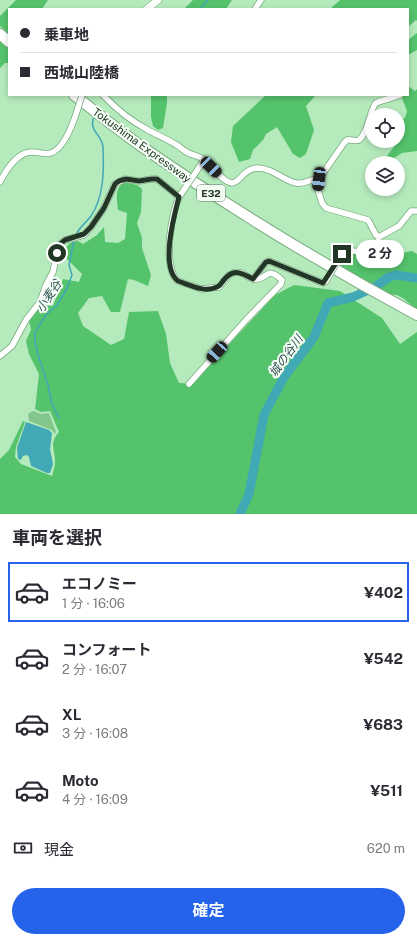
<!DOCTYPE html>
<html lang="ja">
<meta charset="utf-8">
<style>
body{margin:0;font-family:"Public Sans","Noto Sans JP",sans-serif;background:#f2f2f3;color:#2b2b33;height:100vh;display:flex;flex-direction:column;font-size:15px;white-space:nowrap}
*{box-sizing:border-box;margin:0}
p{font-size:13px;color:#7c7c81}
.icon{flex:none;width:22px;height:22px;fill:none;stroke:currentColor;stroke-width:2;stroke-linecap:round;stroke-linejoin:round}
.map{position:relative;height:514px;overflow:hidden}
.sheet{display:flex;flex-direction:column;background:#fff;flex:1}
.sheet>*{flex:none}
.hud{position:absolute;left:8px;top:8px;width:401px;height:88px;border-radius:0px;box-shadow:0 2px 6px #0003;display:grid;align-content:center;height:88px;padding:0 12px;background:#fff}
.buttons{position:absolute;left:365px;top:108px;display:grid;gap:8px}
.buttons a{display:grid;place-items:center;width:40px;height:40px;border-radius:50%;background:#fff;box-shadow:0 2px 6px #0003;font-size:20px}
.end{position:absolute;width:18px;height:18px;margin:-9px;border:5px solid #213624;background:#fff;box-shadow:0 0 0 2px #fff}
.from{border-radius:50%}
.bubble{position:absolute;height:28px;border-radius:14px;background:#fff;box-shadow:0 2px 6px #0003;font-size:13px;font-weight:700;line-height:28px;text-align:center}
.car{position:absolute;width:12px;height:24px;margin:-12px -6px;border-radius:5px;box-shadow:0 0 3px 1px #0007;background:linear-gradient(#222 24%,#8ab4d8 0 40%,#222 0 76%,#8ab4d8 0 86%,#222 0)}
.hud b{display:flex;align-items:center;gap:14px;height:38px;font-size:15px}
.hud b+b{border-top:1px solid #e1e1e2}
.hud i{width:10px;height:10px;background:#2b2b33}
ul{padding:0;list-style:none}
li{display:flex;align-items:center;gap:12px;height:60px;margin:0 8px 6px;padding:0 4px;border:2px solid transparent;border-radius:0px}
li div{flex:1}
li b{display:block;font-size:15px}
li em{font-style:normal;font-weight:700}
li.selected{border-color:#2563eb}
li>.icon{width:36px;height:36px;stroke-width:1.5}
h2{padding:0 12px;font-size:18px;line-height:48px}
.pay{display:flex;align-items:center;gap:10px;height:44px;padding:0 12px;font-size:15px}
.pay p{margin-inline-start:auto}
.action{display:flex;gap:8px;margin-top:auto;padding:8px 12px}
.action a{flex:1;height:46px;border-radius:24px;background:#2563eb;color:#fff;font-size:16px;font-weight:700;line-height:46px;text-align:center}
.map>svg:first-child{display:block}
</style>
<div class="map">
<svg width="417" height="514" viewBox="0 0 417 514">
<rect width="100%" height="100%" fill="#b5eabc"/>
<!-- green -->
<polygon fill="#83c78d" points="33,411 41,414 49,413 56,432 55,434 52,430 29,421 28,414"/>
<!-- forest -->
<g fill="#55c26c">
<polygon points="16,0 48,0 42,9 9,9 9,34 0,26 0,16"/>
<polygon points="193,0 232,0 226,9 184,9"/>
<polygon points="340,0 417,0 417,21 416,20 408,27 408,9 330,9"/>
<polygon points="417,33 417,50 408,55 408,40"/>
<polygon points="0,41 9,49 9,63 5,63 0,68"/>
<polygon points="408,86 415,91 417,89 417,151 402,153 386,163 383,161 397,143 394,141 398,141 398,122 405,118 407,111 402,98 394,95 408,95"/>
<polygon points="151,95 167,95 167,103 163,128 158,130 153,126 151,117"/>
<polygon points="266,95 316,95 306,106 314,130 306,154 300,158 293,154 277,127 266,134 263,140 253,150 250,159 239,162 231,142 233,126"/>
<path d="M124,182L137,185L142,189L141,212L137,223L142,238V248L151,275L148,286L134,280L128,279L120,312H111L102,296L89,298L78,313L83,326L111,345L124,339L129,312L158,311L166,334L170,363L179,383L192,384L275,295L294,285L340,291L382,318L400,344L417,332V514H0V459L9,450L23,421L25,422L16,447L15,457L21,464L52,476C53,472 55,467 55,463C56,451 48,444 59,432L50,411L41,412L35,409L39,374L29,354L26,341L31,330L29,320L45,295L46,305L53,306L63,279L79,282L82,274L64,256L63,251L70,243L78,241L83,244L97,235L104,227L105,242L118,243L125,239L127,213L118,210C117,198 114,190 124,182Z"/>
<path d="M412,251L417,254V309C410,305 406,299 399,296C396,294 393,295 390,294C372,289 356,275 340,265L346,252C357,255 366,253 375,259Z"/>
</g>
<!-- water -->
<polygon fill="#41a8b6" points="26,422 49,430 52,433 50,449 53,464 50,473 47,473 31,466 29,457 27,455 23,456 21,460 18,459 17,448"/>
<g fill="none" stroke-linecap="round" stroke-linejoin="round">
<!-- stream -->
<g stroke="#41a8b6" stroke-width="1.5">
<polyline points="200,9 208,0"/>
<path d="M76,235C80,226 86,223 91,216C104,197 104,170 103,147C102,134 88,131 94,117"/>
<polyline points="59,418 52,404 48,385 38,355 35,341 35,332 46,315 57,305 66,290 72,275 69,265 74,240"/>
</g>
<!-- river -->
<polyline stroke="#41a8b6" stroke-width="9" points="240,514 249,494 264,415 284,377 314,337 328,303 353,297 375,287 389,277 396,275 417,278"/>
<!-- minor casing -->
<g stroke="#79ab7f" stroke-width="7">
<g id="minor">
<polyline points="255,9 261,0"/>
<path d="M103,95C116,109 131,121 148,130C157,135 167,139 175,144C179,146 182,149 185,151C190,155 196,155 201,158C210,164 222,182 232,183C240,183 243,169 257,168C273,168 282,180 296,183C305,185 311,178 319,179"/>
<path d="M0,182C6,170 18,151 33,152C39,152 45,155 51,153C65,148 74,121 78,108"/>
<path d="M181,194C171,209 162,268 178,281L201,289L219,287C225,279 232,268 243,274C247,276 251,279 255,279C268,280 265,265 282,280L281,284L246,320L189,384"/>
<path d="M379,237L376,235L368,220L326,208L322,203L318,190L319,179L344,143L347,140C351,139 356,142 359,140C369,132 370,108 376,103C382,100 393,98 400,95"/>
<polyline points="342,254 345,248 353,251 373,253 376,249 379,237 399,226 411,211 417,211"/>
<polyline points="253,279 266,262 269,261 323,283 326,281"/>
<polyline points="0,356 12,346 26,320 40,302 46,285 53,272 57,253 60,244 65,240 84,235 91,227 104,208 115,184 125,179 139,181 152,179 157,179 179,197"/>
</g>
</g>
<!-- tertiary casing -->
<g stroke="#79ab7f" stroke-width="8">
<polyline id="tertiary" points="147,9 158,0"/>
</g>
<!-- motorway casing -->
<g stroke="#79ab7f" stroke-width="12">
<g id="motorway">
<polyline points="0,34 9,42"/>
<path d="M74,95C96,112 118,130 141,146C230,208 322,264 417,315"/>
</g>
</g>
<!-- minor -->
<use href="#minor" stroke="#fff" stroke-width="5.5"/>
<!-- tertiary -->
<use href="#tertiary" stroke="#fff" stroke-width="7"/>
<!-- motorway -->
<use href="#motorway" stroke="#fff" stroke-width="10"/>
<!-- minor-bridge casing -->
<g stroke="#79ab7f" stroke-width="7" stroke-linecap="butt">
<g id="minor-bridge">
<polyline points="78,108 82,95"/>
<polyline points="181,194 202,163"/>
<polyline points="326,281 342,254"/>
</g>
</g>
<!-- minor-bridge -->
<use href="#minor-bridge" stroke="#fff" stroke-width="5.5"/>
</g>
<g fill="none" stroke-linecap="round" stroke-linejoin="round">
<!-- route -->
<path stroke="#213624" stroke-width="5" d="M57,253L60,244L65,240L84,234L91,227L104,208L115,184L119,181L126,179L139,181L152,179H157L179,197C174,216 160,267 178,281C190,285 204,293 217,287C220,286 221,284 223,281C233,268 240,272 253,279L266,262L269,261L323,283L342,254"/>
</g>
<g text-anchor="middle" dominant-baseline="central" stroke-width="4" stroke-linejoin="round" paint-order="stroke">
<!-- shield labels -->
<rect fill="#f4fef5" stroke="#607263" stroke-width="1" x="197" y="185" width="28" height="16" rx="3"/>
<g font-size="10" font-weight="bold" fill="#213624">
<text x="211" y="193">E32</text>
</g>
<!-- street labels -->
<g font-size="11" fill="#213624" stroke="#f4fef5">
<text transform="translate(142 145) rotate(36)">Tokushima Expressway</text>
</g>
<!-- water labels -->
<g font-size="12" font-style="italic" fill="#305054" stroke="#f4fef5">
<text transform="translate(49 296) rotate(-57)">小麦谷</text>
<text transform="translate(286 356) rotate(-54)">城の谷川</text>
</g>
</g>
</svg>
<div class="buttons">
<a><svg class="icon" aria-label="locate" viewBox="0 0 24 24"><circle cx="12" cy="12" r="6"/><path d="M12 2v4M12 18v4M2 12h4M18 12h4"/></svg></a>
<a><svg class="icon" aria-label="layers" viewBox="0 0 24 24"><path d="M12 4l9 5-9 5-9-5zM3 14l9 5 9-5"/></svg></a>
</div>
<i class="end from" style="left:57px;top:253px"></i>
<i class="end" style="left:342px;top:254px"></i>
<div class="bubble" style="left:356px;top:240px;width:48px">2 分</div>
<i class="car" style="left:211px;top:167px;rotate:134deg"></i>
<i class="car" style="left:319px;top:179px;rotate:187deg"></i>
<i class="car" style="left:217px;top:352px;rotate:222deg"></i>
<div class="hud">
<b><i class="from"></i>乗車地</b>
<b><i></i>西城山陸橋</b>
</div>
</div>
<section class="sheet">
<h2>車両を選択</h2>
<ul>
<li class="selected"><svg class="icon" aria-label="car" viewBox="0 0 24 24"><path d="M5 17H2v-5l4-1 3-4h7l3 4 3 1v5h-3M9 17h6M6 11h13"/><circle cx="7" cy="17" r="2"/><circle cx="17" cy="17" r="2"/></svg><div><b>エコノミー</b><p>1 分 · 16:06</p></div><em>¥402</em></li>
<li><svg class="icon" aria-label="car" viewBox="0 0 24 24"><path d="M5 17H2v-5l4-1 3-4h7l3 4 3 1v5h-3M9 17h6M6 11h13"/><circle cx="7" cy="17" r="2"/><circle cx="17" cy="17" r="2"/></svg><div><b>コンフォート</b><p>2 分 · 16:07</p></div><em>¥542</em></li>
<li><svg class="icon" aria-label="car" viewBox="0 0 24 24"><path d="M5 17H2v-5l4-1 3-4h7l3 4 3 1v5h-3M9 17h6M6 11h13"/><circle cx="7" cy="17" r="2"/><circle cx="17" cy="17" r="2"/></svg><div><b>XL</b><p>3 分 · 16:08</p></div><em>¥683</em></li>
<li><svg class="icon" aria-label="car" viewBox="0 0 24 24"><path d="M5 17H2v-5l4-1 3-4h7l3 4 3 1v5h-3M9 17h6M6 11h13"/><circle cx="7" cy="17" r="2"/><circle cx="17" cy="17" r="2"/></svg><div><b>Moto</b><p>4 分 · 16:09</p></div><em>¥511</em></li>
</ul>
<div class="pay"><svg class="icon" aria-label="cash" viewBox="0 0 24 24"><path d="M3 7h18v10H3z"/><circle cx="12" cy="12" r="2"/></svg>現金<p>620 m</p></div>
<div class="action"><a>確定</a></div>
</section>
